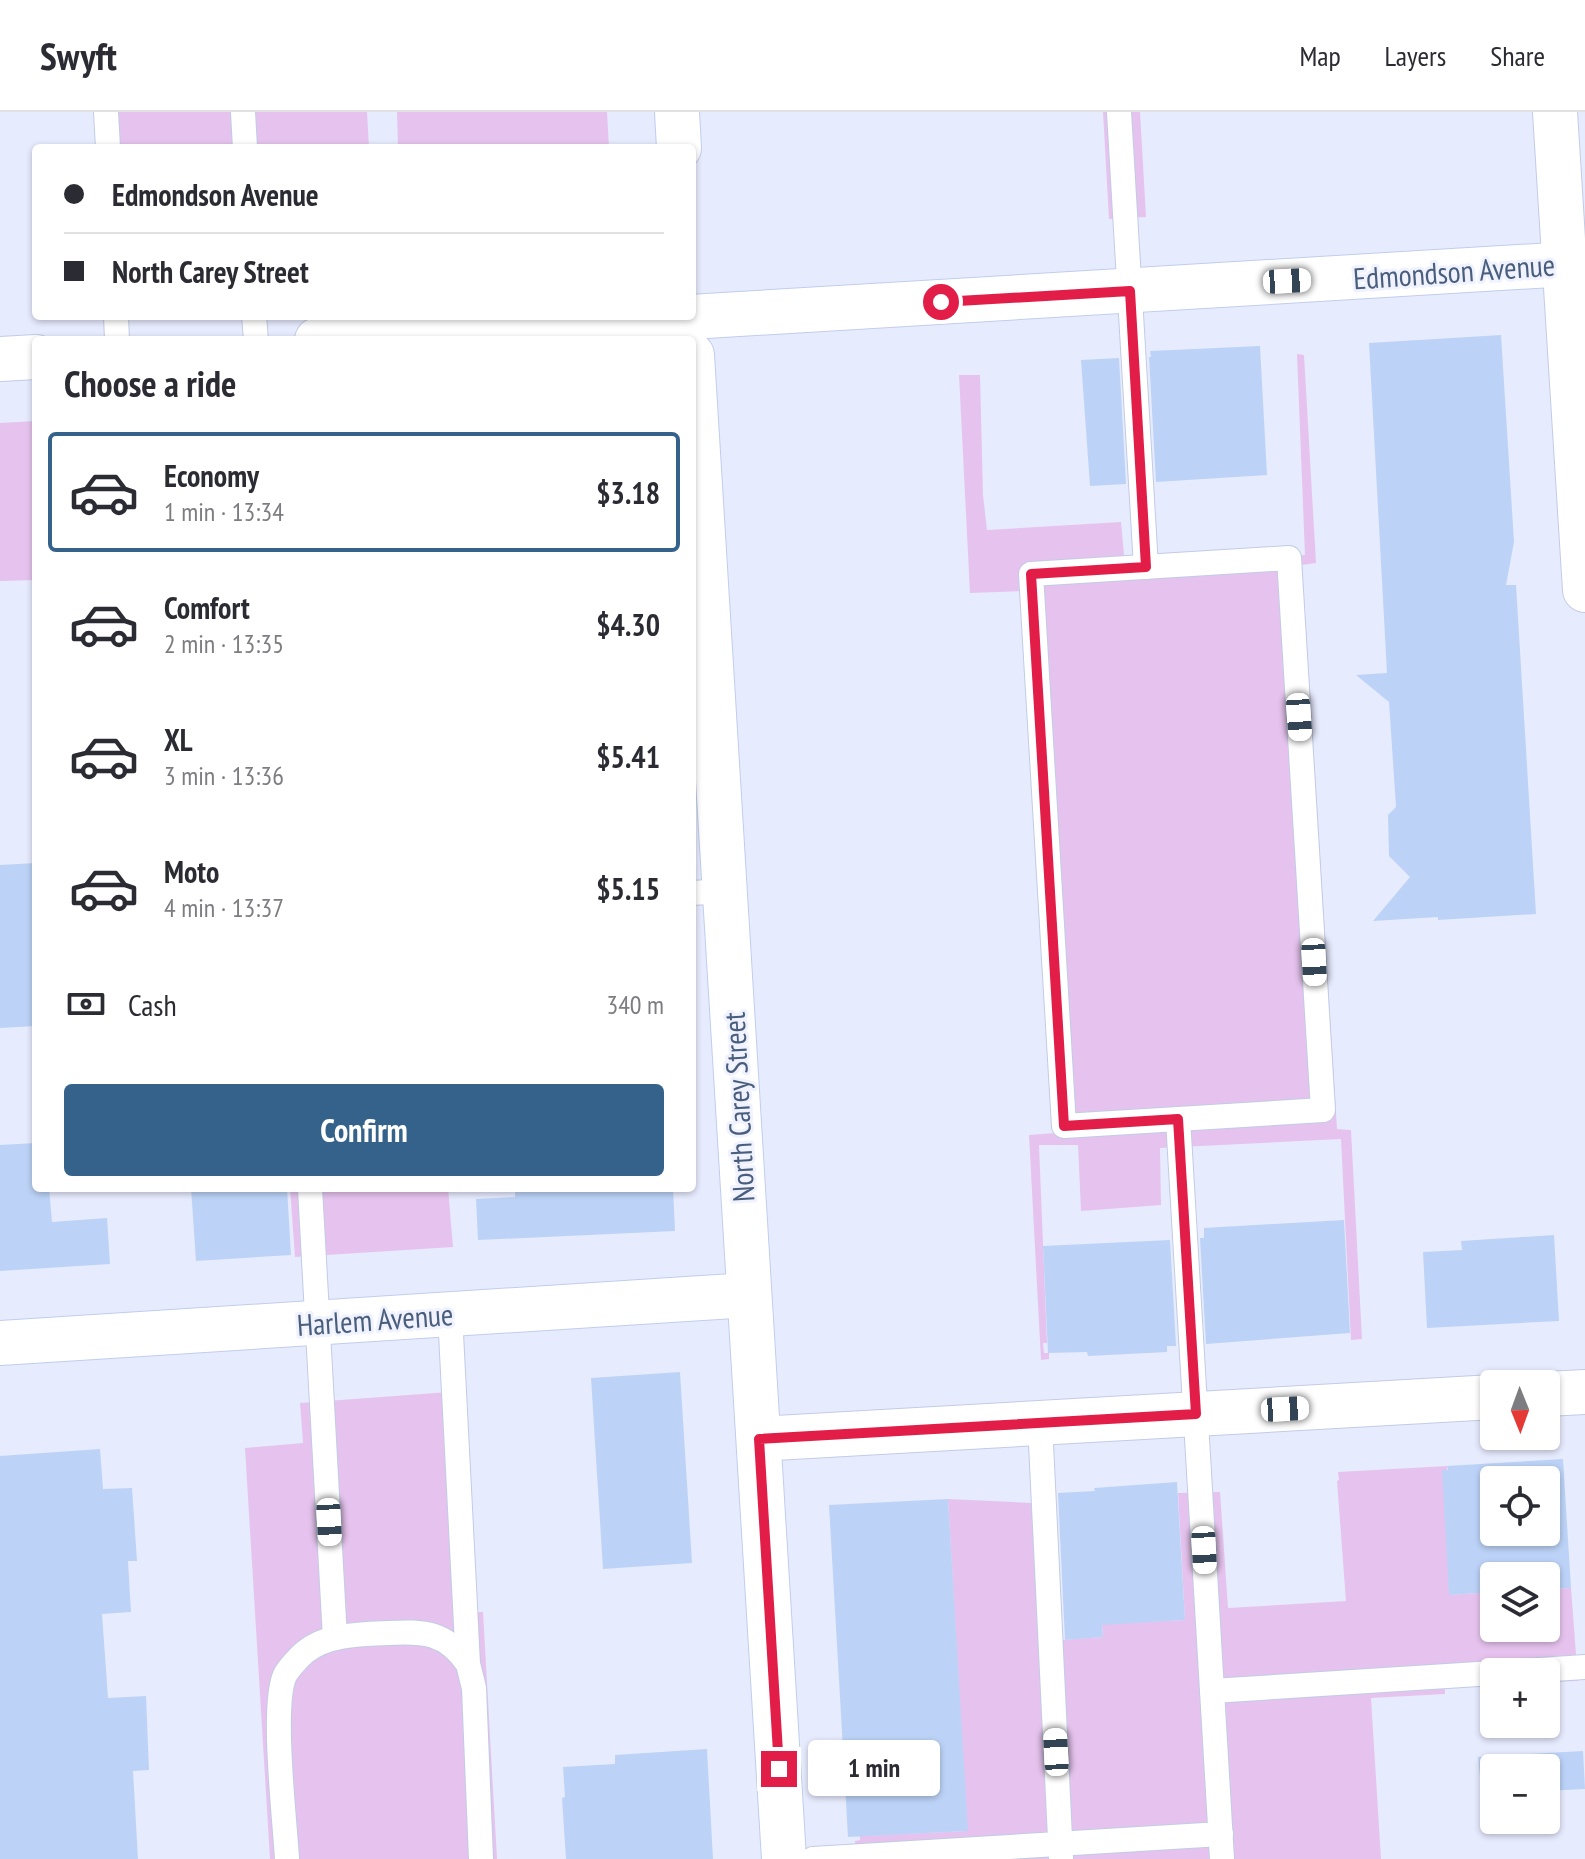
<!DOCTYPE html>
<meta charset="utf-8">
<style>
body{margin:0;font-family:"PT Sans Narrow",sans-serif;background:#f7f7f7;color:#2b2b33;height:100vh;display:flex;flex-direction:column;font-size:30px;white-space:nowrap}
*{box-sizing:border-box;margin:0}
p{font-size:26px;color:#7c7c81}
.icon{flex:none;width:44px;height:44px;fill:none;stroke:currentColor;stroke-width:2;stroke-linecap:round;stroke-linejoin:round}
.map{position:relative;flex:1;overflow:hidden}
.panel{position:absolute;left:32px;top:224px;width:664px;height:856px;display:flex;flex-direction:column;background:#fff;border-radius:8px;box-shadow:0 2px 6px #0004}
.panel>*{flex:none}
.top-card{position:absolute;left:32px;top:32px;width:664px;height:176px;border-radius:8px;box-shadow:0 2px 6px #0004;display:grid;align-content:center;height:176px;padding:0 32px;background:#fff}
.needle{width:52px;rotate:179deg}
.tools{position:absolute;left:1480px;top:1258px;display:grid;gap:16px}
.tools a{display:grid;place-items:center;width:80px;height:80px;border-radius:8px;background:#fff;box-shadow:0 2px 6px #0004;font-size:40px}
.end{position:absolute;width:36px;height:36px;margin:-18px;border:10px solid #e11d48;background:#fff;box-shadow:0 0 0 4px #fff}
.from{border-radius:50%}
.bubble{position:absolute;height:56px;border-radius:8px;background:#fff;box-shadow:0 2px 6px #0004;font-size:26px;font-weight:800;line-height:56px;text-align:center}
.car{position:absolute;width:24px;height:48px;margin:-24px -12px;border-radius:10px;box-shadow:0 0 6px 2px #0007;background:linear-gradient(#fff 24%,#345 0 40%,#fff 0 76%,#345 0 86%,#fff 0)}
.top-card b{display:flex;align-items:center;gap:28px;height:76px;font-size:30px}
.top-card b+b{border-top:2px solid #e1e1e2}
.top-card i{width:20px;height:20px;background:#2b2b33}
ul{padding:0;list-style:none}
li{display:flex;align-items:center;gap:24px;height:120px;margin:0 16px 12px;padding:0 16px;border:4px solid transparent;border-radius:8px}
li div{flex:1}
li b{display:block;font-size:30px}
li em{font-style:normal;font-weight:800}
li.current{border-color:#34628a}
li>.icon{width:72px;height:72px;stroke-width:1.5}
h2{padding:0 32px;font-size:36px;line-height:96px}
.pay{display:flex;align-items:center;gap:20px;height:88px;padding:0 32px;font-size:30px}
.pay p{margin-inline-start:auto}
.button{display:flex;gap:16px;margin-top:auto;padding:16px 32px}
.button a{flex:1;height:92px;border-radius:8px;background:#34628a;color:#fff;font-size:32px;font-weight:800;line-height:92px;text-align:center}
header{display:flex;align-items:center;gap:48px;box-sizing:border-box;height:112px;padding:0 40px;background:#fff;border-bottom:2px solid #e1e1e2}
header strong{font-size:38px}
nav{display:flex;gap:44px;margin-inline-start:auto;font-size:28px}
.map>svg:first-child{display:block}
</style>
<header>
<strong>Swyft</strong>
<nav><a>Map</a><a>Layers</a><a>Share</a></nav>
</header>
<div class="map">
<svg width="1585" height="1747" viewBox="0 0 1585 1747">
<rect width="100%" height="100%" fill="#e7ebfe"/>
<!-- green -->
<g fill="#e6c3ee">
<polygon points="95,0 367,0 369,36 98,36"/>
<polygon points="397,0 607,0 609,36 398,36"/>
<polygon points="1103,0 1140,0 1146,105 1109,107"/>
<polygon points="1297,242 1304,243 1316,451 1302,453 1337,1017 1351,1018 1362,1227 1351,1228 1341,1027 1160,1036 1161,1093 1081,1099 1078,1033 1039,1033 1047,1231 1043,1231 1044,1241 1049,1241 1049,1247 1041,1248 1029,1023 1056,1021 1022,479 970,481 959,263 980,263 983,383 987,418 1121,410 1125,454 1305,443"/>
<polygon points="36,309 36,468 0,469 0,311"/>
<polygon points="290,1076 448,1076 453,1135 295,1145"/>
<polygon points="449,1280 461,1501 483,1500 497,1747 270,1747 245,1336 303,1331 300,1291"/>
<polygon points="1447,1354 1449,1483 1494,1480 1494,1516 1546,1516 1546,1477 1571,1476 1578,1569 1546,1570 1546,1560 1494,1560 1494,1573 1445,1576 1445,1582 1371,1586 1381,1747 856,1747 855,1729 860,1728 860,1724 967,1719 948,1387 1032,1391 1061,1528 1103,1525 1102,1512 1185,1508 1178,1381 1220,1380 1228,1496 1346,1489 1337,1369 1339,1368 1338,1360"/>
</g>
<!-- building -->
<g fill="#bcd3f7" fill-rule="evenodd">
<polygon points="1501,223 1514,430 1506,473 1516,473 1536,802 1438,808 1438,805 1373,809 1410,765 1389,744 1388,703 1396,695 1389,590 1356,563 1387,561 1369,231"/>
<polygon points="1260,234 1267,363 1156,370 1149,245 1151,245 1150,239"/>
<polygon points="1119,246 1126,372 1090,374 1081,248"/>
<polygon points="36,751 36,914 0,916 0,753"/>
<polygon points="36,1031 36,1076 49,1076 52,1110 107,1106 110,1152 0,1159 0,1033"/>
<polygon points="191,1076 287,1076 291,1143 196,1149"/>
<polygon points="515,1076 673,1076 675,1119 478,1128 476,1087 515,1085"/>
<polygon points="1344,1108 1350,1221 1206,1232 1200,1126 1204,1126 1204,1116"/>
<polygon points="1554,1123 1559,1209 1427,1216 1423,1140 1462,1138 1461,1129"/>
<polygon points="1170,1128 1176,1234 1167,1234 1167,1240 1128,1242 1088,1244 1087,1240 1048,1241 1043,1134"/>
<polygon points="680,1260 692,1451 603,1457 591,1266"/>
<polygon points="100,1337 103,1377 132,1376 137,1449 128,1449 131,1500 102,1502 108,1586 146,1584 149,1658 133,1659 138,1747 0,1747 0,1344"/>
<path d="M1563,1347L1571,1476L1546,1477V1464H1494V1480L1449,1483L1442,1358H1448L1447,1354ZM1494,1368H1546V1420H1494Z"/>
<polygon points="1177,1370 1185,1508 1102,1513 1103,1525 1065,1528 1058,1381 1095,1379 1094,1376"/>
<polygon points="948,1387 968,1719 848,1725 829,1393"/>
<polygon points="707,1637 713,1747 566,1747 562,1686 565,1685 563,1655 615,1652 615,1643"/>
<polygon points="1583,1639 1585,1677 1546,1679 1546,1656 1494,1656 1494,1682 1482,1683 1478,1645"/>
</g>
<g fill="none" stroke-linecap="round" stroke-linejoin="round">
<!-- service casing -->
<g stroke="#c1cce5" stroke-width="26">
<g id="service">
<polyline points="106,0 108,36"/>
<polyline points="243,0 245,36"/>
<polyline points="1119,0 1146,455"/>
<polyline points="116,204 117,228"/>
<polyline points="254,204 256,228"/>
<polygon points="1289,446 1323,998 1064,1014 1031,462"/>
<polyline points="692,781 725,779"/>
<polyline points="1178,1007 1222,1747"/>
<polyline points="310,1076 335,1526"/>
<polyline points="450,1202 468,1552 474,1576 481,1747"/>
<polyline points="1040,1311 1061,1747"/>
<polyline points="1509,1560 1585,1555"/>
<polyline points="1212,1579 1494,1561"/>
<path d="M287,1747C285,1709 271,1593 285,1563C289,1556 299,1545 305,1540C327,1522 361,1522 388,1521C424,1519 446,1520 468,1552"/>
<polyline points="813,1747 1221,1722"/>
</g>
</g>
<!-- minor casing -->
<g stroke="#c1cce5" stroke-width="46">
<g id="minor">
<polyline points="1546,1282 1585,1280"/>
<polyline points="759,1327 1494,1285"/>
</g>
</g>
<!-- tertiary casing -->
<g stroke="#c1cce5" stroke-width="46">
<g id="tertiary">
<polyline points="1555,0 1585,478"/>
<polyline points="317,228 690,205"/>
<polyline points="0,247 36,245"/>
</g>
</g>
<!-- secondary casing -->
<g stroke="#c0ceec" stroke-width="46">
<g id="secondary">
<polyline points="677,0 679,36"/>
<polyline points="690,205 1585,151"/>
<polyline points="692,243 784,1747"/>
<polyline points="0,1231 749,1183"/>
</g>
</g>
<!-- service -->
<use href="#service" stroke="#fff" stroke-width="24"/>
<!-- minor -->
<use href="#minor" stroke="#fff" stroke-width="44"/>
<!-- tertiary -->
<use href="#tertiary" stroke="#fff" stroke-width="44"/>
<!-- secondary -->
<use href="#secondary" stroke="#fff" stroke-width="44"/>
</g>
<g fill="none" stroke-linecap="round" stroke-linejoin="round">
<!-- route -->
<polyline stroke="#e11d48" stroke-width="10" points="779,1657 759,1327 1196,1302 1178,1007 1064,1014 1031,462 1146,455 1130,179 941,190"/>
</g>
<g text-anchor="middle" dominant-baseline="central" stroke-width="6" stroke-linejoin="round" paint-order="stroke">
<!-- street labels -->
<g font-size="30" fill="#485e7c" stroke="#f0f2ff">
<text transform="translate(1454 159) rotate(-4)">Edmondson Avenue</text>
<text transform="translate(738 995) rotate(-93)">North Carey Street</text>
<text transform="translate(375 1207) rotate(-4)">Harlem Avenue</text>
</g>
</g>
</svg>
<div class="tools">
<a><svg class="needle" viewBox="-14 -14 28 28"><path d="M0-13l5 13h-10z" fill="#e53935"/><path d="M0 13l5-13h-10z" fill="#7c7c81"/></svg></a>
<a><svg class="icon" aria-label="locate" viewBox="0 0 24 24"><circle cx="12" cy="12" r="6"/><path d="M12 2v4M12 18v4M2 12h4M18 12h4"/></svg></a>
<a><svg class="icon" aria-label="layers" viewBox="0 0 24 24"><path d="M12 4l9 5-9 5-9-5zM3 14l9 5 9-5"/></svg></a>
<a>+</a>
<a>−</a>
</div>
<i class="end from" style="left:941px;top:190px"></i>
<i class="end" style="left:779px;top:1657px"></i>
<div class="bubble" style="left:808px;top:1628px;width:132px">1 min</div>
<i class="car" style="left:1287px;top:169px;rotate:87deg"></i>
<i class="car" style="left:1299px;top:605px;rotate:176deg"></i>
<i class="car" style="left:1314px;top:850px;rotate:177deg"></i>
<i class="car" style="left:1285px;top:1297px;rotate:87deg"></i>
<i class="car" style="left:329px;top:1410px;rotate:177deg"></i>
<i class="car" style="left:1204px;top:1438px;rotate:177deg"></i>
<i class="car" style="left:1056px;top:1640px;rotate:357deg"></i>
<div class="top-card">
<b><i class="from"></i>Edmondson Avenue</b>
<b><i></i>North Carey Street</b>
</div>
<section class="panel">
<h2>Choose a ride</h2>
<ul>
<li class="current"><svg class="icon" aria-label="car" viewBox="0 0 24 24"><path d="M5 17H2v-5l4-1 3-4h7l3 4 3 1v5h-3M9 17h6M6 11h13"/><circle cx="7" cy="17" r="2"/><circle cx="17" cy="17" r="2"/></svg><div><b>Economy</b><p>1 min · 13:34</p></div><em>$3.18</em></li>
<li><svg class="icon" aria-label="car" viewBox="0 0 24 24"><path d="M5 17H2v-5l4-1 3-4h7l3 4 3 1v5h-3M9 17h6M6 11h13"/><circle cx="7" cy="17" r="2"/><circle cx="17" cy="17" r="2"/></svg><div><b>Comfort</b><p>2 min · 13:35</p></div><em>$4.30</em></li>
<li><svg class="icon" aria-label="car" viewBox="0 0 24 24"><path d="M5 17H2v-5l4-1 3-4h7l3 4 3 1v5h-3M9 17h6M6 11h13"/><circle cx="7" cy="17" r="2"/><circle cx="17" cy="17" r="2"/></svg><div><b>XL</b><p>3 min · 13:36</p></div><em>$5.41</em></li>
<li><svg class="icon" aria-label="car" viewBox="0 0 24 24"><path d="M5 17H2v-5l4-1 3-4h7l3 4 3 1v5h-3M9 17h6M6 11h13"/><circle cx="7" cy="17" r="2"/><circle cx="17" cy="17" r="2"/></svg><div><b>Moto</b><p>4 min · 13:37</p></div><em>$5.15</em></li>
</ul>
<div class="pay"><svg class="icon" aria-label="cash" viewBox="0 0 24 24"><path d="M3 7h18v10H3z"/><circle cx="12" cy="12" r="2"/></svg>Cash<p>340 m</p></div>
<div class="button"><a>Confirm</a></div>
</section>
</div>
